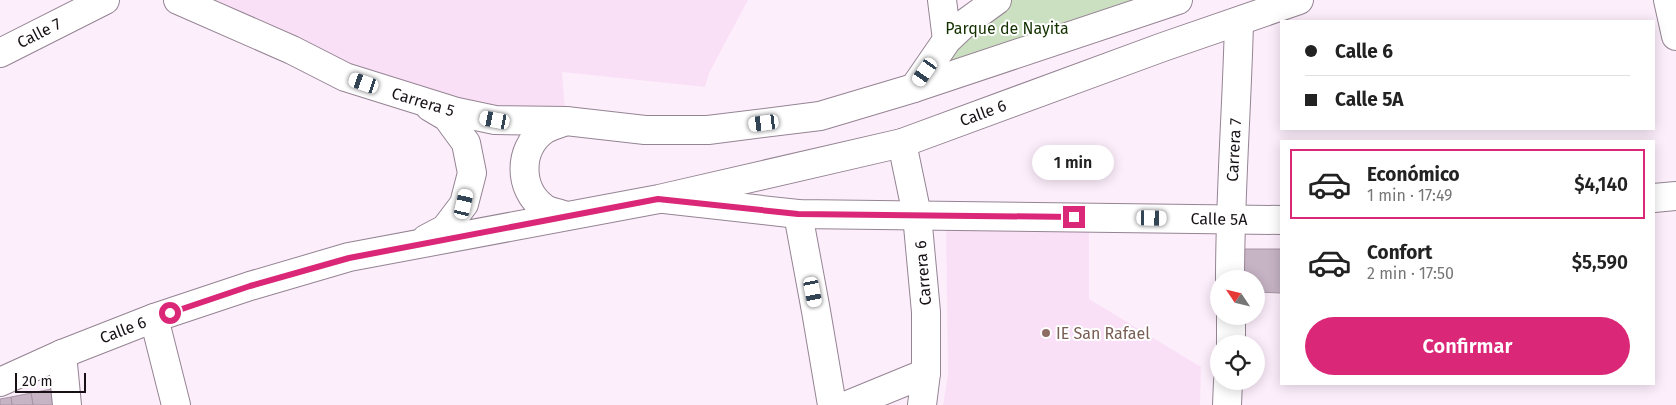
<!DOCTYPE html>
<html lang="es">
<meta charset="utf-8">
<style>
body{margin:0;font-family:"Fira Sans",sans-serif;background:#f6f6f6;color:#222;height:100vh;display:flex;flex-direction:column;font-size:19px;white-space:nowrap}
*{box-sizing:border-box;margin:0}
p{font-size:16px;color:#767676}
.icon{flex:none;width:28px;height:28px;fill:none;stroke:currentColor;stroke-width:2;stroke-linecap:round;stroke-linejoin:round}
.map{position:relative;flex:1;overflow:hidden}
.panel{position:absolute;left:1280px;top:140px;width:375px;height:245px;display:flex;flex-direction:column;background:#fff;border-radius:0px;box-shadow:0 2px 12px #0003}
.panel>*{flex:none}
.banner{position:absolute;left:1280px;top:20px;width:375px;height:110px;border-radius:0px;box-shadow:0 2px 12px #0003;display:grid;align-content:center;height:110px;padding:0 25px;background:#fff}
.needle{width:32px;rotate:305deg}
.buttons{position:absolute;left:1210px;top:270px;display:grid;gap:10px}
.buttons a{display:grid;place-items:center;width:55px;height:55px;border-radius:50%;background:#fff;box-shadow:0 2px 12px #0003;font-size:25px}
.scale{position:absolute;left:15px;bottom:12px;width:71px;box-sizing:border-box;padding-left:5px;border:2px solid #171116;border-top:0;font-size:14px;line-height:18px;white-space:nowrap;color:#171116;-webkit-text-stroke:4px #fff;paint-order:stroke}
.end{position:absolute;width:22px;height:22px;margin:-11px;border:6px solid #db2777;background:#fff;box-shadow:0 0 0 2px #fff}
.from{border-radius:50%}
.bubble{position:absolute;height:35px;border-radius:18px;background:#fff;box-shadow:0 2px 12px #0003;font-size:16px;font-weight:600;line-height:35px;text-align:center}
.car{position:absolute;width:15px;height:30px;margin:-15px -8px;border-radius:6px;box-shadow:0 0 4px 1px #0007;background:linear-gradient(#fff 24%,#345 0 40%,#fff 0 76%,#345 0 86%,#fff 0)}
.banner b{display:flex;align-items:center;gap:18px;height:48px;font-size:19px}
.banner b+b{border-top:1px solid #e0e0e0}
.banner i{width:12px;height:12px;background:#222}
ul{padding:9px 0 0;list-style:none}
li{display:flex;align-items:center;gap:15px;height:70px;margin:0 10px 8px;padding:0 15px;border:2px solid transparent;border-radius:0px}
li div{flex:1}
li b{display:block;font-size:19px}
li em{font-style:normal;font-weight:600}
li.active{border-color:#db2777}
li>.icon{width:45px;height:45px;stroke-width:1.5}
.primary-button{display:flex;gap:10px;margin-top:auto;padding:10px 25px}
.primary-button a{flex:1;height:58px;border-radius:30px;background:#db2777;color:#fff;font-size:20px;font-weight:600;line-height:58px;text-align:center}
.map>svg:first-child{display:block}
</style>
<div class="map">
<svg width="1676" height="405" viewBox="0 0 1676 405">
<rect width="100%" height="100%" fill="#fdeefc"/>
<!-- built -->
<g fill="#f9e0f6">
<polygon points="211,0 748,0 709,73 705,87 562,72 566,121 420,102"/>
<polygon points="946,226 1089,226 1089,299 1201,367 1200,405 943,405 948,374"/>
</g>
<!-- green -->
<polygon fill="#cbdfc1" points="997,0 1158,0 914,88"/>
<!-- building -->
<g fill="#c6b3c4" stroke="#a694a4">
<polygon points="1236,249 1281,249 1281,293 1256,292 1256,279 1235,279"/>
<polygon points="52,389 54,405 33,405 31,393"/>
<polygon points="31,393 33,405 12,405 11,397"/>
<polygon points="11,397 12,405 0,405 0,399"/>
</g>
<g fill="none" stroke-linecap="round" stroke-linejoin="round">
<!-- minor casing -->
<g stroke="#958493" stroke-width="30">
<g id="minor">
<polyline points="942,0 947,40"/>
<polyline points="1668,0 1676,36"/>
<polyline points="0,53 105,0"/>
<polyline points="914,88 947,40 964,24 997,0"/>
<polyline points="798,214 816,311 832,405"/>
<path d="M1230,279C1230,193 1237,107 1239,22"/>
<polyline points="1231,316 1231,344"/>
<polyline points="154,318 176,405"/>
<polyline points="62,354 67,405"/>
<polyline points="848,405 926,373"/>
<polyline points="1227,405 1228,381"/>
</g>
</g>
<!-- major casing -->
<g stroke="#958493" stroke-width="30">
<g id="major">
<polyline points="902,143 917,215 926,312 926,373 922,405"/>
<polyline points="1654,198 1676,196"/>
<polyline points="664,199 798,214 1281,220"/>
</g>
</g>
<!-- highway casing -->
<g stroke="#958493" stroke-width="30">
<g id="highway">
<polyline points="178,0 292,50 345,77 457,112 495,120 566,121 645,130 708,130 820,116 914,88 1178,0"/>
<path d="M566,216C559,213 549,212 544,208C518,189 518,149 544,130C550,126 559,124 566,121"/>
<polyline points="426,239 445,229 464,204 472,173 466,143 447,117 430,107"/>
<polyline points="0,382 62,354 154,318 250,286 349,257 659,199 902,143 1163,47 1299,0"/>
</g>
</g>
<!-- minor -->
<use href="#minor" stroke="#fff" stroke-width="28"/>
<!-- major -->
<use href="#major" stroke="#fff" stroke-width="28"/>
<!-- highway -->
<use href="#highway" stroke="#fff" stroke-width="28"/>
</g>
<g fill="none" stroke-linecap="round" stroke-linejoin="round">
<!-- route -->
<polyline stroke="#db2777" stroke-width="6" points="170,313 250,286 349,258 658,199 798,214 1074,217"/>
</g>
<!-- markers -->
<circle fill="#8d6e63" stroke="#fff" stroke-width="2" cx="1046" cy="333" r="5"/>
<g text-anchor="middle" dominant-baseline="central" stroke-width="4" stroke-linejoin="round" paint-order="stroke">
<!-- park labels -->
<g font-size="16" fill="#143100" stroke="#fff">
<text x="1007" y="28">Parque de Nayita</text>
</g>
<!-- street labels -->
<g font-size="16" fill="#171116" stroke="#fff">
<text transform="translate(39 33) rotate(-27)">Calle 7</text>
<text transform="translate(423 102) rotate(17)">Carrera 5</text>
<text transform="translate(983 113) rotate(-20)">Calle 6</text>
<text transform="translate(1234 150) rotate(-87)">Carrera 7</text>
<text transform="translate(1219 219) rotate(1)">Calle 5A</text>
<text transform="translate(923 273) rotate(-95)">Carrera 6</text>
<text transform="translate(123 330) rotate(-21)">Calle 6</text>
</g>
<!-- education labels -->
<g font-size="16" fill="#785e54" stroke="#fff" text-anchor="start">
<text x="1056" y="333">IE San Rafael</text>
</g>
</g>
</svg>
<div class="buttons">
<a><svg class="needle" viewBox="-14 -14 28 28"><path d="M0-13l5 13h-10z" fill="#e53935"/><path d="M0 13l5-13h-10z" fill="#767676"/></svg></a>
<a><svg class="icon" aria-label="locate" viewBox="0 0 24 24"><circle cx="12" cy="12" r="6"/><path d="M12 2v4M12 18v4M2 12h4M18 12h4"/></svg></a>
</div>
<div class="scale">20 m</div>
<i class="end from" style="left:170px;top:313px"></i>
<i class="end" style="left:1074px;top:217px"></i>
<div class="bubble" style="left:1032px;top:145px;width:82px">1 min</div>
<i class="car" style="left:925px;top:72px;rotate:215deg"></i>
<i class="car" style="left:364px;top:83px;rotate:289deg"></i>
<i class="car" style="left:495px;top:120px;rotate:281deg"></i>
<i class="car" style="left:764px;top:123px;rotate:263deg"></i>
<i class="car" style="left:464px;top:204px;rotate:13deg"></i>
<i class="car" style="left:1152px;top:218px;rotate:91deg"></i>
<i class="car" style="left:813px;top:292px;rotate:169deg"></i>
<div class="banner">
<b><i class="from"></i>Calle 6</b>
<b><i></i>Calle 5A</b>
</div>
<section class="panel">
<ul>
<li class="active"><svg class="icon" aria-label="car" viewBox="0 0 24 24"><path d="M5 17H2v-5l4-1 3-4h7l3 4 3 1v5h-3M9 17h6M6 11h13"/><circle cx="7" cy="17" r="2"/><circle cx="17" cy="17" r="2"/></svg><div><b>Económico</b><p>1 min · 17:49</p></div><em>$4,140</em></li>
<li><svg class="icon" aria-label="car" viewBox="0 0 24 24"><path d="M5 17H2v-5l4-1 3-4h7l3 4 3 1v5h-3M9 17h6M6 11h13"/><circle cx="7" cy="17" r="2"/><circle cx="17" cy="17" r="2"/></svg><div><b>Confort</b><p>2 min · 17:50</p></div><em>$5,590</em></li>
</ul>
<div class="primary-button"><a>Confirmar</a></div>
</section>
</div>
